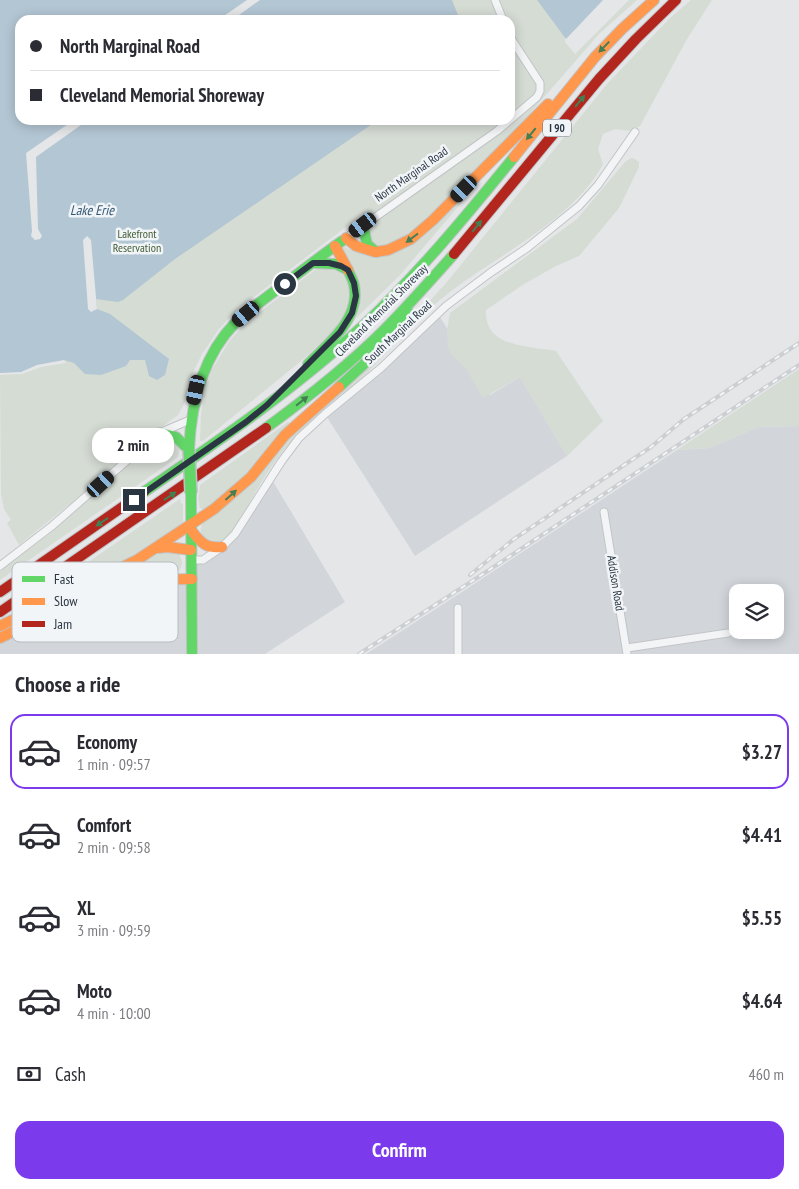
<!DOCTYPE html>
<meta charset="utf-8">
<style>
body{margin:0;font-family:"PT Sans Narrow",sans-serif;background:#f2f2f3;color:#2b2b33;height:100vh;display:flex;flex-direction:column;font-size:19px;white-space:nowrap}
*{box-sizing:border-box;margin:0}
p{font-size:16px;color:#7c7c81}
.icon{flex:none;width:28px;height:28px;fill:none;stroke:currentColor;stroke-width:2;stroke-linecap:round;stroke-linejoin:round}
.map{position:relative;height:654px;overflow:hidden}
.side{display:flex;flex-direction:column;background:#fff;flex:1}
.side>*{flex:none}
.banner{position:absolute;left:15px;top:15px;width:500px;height:110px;border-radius:15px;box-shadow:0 2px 12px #0003;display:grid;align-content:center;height:110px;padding:0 15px;background:#fff}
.fabs{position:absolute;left:729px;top:584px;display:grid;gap:10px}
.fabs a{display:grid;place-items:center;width:55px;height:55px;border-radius:10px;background:#fff;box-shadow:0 2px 12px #0003;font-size:25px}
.end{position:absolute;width:22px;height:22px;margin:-11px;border:6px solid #2a3642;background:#fff;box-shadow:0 0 0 2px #fff}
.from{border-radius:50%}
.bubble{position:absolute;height:35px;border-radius:15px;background:#fff;box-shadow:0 2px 12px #0003;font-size:16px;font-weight:700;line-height:35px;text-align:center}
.car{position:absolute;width:15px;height:30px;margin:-15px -8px;border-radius:6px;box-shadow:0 0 4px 1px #0007;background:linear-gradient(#222 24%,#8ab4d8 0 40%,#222 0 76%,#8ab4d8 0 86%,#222 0)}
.banner b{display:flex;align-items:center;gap:18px;height:48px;font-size:19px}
.banner b+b{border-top:1px solid #e1e1e2}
.banner i{width:12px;height:12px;background:#2b2b33}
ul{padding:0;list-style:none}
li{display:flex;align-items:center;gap:15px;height:75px;margin:0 10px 8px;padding:0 5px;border:2px solid transparent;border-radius:15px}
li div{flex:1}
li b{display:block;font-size:19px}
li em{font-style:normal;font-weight:700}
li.on{border-color:#7c3aed}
li>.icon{width:45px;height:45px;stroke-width:1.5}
h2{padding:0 15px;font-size:22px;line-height:60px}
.pay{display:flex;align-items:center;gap:12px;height:55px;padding:0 15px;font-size:19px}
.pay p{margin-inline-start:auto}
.action{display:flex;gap:10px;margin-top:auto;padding:10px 15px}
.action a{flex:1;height:58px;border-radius:15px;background:#7c3aed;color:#fff;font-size:20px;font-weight:700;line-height:58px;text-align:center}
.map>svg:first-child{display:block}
</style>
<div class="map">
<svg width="799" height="654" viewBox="0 0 799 654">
<rect width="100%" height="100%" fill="#e4e6e8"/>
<!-- built -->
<g fill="#d2d6db" fill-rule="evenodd">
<polygon points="438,314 490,395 520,377 567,456 415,556 325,414"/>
<path d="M799,426V654H366L465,590L677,450L709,448L758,427ZM738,592H775V630H738Z"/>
<polygon points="271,478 345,602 265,654 0,654 0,638 98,590 191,579 192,560 203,560 229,540"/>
</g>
<!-- green -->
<g fill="#d5dcd4">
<polygon points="220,0 553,0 565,16 565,42 575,54 629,0 637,0 599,34 518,127 429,218 401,239 384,246 372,245 369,229 372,226 363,214 239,308 219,329 202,354 192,375 184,404 178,415 152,434 102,478 19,545 7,523 11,520 4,509 1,494 0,375 22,374 41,367 66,363 21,302 48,120 510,120 510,20 191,20"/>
<path d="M691,0H712L687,39L640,126L631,131L615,129L603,134L598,149L603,164C570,226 484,260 433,306C409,327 389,352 366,374C340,399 311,416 288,445C265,472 249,505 230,534L222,541L208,545C201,536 198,531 204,520L408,325L447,282L607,84L670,18Z"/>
<path d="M631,158L635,159L639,162V167L619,208L579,256L556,266L524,284L486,310C484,348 529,346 556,351L603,421L567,456L520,377L483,398L481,395L467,370L452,355L448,347L447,330L450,313L577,219L625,162Z"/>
<polygon points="479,182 400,275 352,322 353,317 341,250 345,247 351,250 397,251"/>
<polygon points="320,266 341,268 352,296 340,325 301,361 203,441 200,441 201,413 205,398 202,397 211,371 230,340 248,321"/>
<polygon points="799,369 799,426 758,427 709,448 677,450"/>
<polygon points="288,422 291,425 261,461 205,510 200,508 198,499 200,485"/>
<polygon points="164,437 171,438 180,448 178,457 0,580 0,571 52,532 156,440"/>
<polygon points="180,499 181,503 183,504 183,525 173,535 19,613 17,611"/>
<path d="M159,551L177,552C184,560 183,568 175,575L119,580L118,574Z"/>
</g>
<!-- water -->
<g fill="#b3c6d3">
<polygon points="0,0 452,0 460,20 20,20 20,120 378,120 175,259 123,300 118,302 96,299 97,309 110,314 169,359 165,375 157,380 149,376 145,360 130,360 126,366 101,375 85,374 74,363 64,360 37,365 21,372 0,373"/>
<polygon points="537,0 603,0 566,39"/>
</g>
<!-- pier -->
<g fill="#e4e6e8">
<polygon points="247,0 260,0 232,20 218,20"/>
<polygon points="74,120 88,120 36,157 38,229 42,236 40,239 35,240 31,236 32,231 26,153"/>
<polygon points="87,236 91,240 97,309 91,312 88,309 83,240"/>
</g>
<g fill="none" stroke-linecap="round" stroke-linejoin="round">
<!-- street casing -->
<g stroke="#c2c4c6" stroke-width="9">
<g id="street">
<polyline points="495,0 503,20"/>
<polyline points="346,238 497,131 537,97 540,91 540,83 510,37"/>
<polyline points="604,512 627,654"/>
<polyline points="192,560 203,560 222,547 235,534 281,462 299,438 325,414 381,368 446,306 490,273 527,248 579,206 598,185 635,132"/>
<polyline points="0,566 52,526 155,436 164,431 190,420"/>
<polyline points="458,608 458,654"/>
<polyline points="627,648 728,633"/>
</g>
</g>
<!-- fast casing -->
<g stroke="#c2c4c6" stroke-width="12">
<g id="fast">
<polyline points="363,225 367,244 376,252"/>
<path d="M308,364C329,343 361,318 354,285C353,280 350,275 348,270L336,264L313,263"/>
<polyline points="339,387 363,365 411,314"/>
<path d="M266,428C307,398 348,366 384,330C408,306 431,280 454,254"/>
<polyline points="160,433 176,437 189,450"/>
<path d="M189,450C191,404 202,357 235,323C250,309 267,297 283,285C303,270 322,255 342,241"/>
<path d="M144,492C220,440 297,387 365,324C419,273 467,215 514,157"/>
<polyline points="191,493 192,654"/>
</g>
</g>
<!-- slow casing -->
<g stroke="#c2c4c6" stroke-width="12">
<g id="slow">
<polyline points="514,157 595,57 622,29 654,0"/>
<polyline points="346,238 356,246 375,252 388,250 411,239 433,220 548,104"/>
<polyline points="335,246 348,270"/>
<path d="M191,530C200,542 206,549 222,547"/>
<polyline points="158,548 167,547 191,550"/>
<polyline points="0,626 137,560 214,509 251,477 285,435 339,387"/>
<polyline points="0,638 81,598 115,584 143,580 192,579"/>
</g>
</g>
<!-- jam casing -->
<g stroke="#c2c4c6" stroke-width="12">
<g id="jam">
<polyline points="454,254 599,79 636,39 676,0"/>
<polyline points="0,592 144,492"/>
<polyline points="0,612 266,428"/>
</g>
</g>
<!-- street -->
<use href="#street" stroke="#f3f4f6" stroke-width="7"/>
<!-- fast -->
<use href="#fast" stroke="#63d668" stroke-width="10"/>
<!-- slow -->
<use href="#slow" stroke="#ff974d" stroke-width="10"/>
<!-- jam -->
<use href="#jam" stroke="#b3261e" stroke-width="10"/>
<!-- rail casing -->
<g stroke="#ccced1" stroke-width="4">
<g id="rail">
<polyline points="470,575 514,539 651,447 684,419 799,343"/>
<polyline points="359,654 480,576 799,365"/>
</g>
</g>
<!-- rail -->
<use href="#rail" stroke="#f2f5f8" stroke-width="2" stroke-dasharray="5.5" stroke-linecap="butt"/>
<!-- fast-bridge casing -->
<g stroke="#c0c3c6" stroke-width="14" stroke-linecap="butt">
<polyline id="fast-bridge" points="189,450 191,493"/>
</g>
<!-- fast-bridge -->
<use href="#fast-bridge" stroke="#63d668" stroke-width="11"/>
</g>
<!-- one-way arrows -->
<defs><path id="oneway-solid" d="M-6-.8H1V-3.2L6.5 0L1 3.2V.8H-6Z" transform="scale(1.25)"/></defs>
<g fill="#447e53">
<use href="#oneway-solid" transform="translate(604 47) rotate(134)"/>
<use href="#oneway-solid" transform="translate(580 101) rotate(-50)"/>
<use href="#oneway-solid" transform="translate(531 134) rotate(129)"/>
<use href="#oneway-solid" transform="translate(477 226) rotate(-51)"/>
<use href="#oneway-solid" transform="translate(412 238) rotate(143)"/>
<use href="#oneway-solid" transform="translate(302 401) rotate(-38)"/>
<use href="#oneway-solid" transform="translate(231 495) rotate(-42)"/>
<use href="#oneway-solid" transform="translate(170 496) rotate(-34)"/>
<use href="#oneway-solid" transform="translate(102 522) rotate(146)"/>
</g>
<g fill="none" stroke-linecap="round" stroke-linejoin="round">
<!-- route -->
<polyline stroke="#2a3642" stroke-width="6" points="134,500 246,422 267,405 340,332 352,313 356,296 354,283 348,270 341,266 329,263 313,263 285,284"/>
</g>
<g text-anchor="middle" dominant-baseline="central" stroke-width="5" stroke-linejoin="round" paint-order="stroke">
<!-- shield labels -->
<rect fill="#f2f5f8" stroke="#666f79" stroke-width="1" x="543" y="119.5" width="28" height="17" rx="4"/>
<g font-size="11" font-weight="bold" fill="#2a3642">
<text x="557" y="128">I 90</text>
</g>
<!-- street labels -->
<g font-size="12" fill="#2a3642" stroke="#f2f5f8">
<text transform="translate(411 174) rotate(-35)">North Marginal Road</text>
<text transform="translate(381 310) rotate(-45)">Cleveland Memorial Shoreway</text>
<text transform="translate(398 332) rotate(-43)">South Marginal Road</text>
<text transform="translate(616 583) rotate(81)">Addison Road</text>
</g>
<!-- park labels -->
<g font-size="12" fill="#435e37" stroke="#f2f5f8">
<text x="137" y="233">Lakefront<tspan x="137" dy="14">Reservation</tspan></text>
</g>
<!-- water labels -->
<g font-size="14" font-style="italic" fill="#345976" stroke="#f2f5f8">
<text x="92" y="210">Lake Erie</text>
</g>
</g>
<!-- legend -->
<rect x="12" y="562" width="166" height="80" rx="8" fill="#f2f5f8" stroke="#b6bcc1" stroke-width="1"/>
<rect x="22" y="576" width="23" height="6" fill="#63d668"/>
<rect x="22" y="598" width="23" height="7" fill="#ff974d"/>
<rect x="22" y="621" width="23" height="6" fill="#b3261e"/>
<g font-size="14" fill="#2a3642">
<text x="54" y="584">Fast</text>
<text x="54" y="606">Slow</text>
<text x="54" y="629">Jam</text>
</g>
</svg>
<div class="fabs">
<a><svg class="icon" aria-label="layers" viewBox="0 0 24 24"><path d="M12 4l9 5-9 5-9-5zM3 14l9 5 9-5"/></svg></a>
</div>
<i class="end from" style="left:285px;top:284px"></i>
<i class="end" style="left:134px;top:500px"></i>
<div class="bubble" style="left:92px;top:428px;width:82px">2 min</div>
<i class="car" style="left:464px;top:189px;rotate:224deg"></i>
<i class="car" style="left:363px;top:225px;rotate:233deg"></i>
<i class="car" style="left:246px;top:314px;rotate:230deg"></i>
<i class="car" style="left:196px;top:390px;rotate:192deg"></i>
<i class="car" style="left:101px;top:484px;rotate:48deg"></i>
<div class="banner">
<b><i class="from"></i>North Marginal Road</b>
<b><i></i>Cleveland Memorial Shoreway</b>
</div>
</div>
<section class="side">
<h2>Choose a ride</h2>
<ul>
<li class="on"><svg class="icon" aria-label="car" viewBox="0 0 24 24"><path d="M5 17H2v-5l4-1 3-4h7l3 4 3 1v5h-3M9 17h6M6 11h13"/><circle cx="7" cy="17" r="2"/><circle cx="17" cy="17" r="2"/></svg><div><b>Economy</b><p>1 min · 09:57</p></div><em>$3.27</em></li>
<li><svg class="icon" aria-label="car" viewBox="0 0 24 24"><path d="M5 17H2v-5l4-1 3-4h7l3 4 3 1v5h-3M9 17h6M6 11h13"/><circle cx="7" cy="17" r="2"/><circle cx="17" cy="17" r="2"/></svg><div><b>Comfort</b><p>2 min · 09:58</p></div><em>$4.41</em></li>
<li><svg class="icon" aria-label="car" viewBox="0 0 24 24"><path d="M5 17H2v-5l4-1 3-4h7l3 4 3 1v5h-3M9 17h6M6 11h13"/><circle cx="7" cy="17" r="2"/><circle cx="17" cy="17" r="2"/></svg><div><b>XL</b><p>3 min · 09:59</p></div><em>$5.55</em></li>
<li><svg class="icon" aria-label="car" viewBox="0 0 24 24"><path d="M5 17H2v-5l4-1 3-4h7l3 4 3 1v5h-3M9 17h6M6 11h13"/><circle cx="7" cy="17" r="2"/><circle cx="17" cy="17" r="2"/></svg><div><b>Moto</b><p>4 min · 10:00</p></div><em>$4.64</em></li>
</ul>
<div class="pay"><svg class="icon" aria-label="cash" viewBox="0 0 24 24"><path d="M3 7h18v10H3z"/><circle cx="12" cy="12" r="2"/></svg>Cash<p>460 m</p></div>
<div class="action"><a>Confirm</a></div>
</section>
